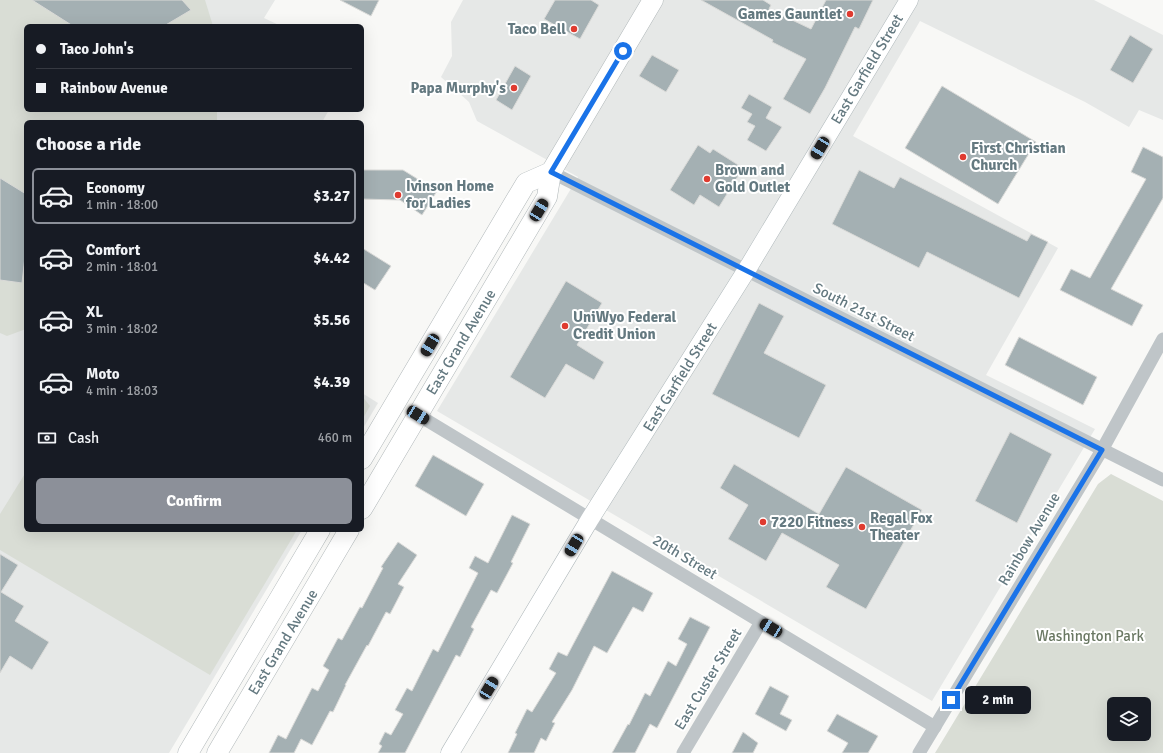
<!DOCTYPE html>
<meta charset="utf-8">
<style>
body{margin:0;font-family:Signika,sans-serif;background:#20242c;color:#f1f3f6;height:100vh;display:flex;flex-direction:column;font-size:15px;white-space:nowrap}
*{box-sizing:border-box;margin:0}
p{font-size:13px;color:#9ea1a6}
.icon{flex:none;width:22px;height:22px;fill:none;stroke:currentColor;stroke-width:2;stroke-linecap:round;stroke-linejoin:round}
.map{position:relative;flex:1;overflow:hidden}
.sheet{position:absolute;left:24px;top:120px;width:340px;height:412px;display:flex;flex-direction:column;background:#171b24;border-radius:6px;box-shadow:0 4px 16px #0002}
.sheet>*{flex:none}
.guide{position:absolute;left:24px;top:24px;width:340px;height:88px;border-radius:6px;box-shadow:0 4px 16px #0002;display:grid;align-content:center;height:88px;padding:0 12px;background:#171b24}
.controls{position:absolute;left:1107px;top:697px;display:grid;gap:8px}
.controls a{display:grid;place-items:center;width:44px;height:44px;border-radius:6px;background:#171b24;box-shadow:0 4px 16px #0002;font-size:20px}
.end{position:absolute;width:18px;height:18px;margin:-9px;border:5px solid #1a73e8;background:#fff;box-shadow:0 0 0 2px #fff}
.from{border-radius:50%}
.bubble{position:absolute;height:28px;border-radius:6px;background:#171b24;box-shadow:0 4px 16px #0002;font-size:13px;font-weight:700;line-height:28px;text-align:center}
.car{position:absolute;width:12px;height:24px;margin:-12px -6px;border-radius:5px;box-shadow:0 0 3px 1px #0007;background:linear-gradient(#222 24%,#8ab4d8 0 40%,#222 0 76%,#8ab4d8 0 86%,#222 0)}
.guide b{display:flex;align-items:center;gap:14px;height:38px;font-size:15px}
.guide b+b{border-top:1px solid #363941}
.guide i{width:10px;height:10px;background:#f1f3f6}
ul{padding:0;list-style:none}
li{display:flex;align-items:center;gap:12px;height:56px;margin:0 8px 6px;padding:0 4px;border:2px solid transparent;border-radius:6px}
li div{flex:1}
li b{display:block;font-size:15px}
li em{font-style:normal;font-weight:700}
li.active{border-color:#8c9099}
li>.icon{width:36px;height:36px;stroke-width:1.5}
h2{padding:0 12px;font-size:18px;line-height:48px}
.pay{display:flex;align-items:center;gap:10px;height:44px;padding:0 12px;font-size:15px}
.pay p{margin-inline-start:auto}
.action{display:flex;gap:8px;margin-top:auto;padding:8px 12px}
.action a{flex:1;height:46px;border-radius:6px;background:#8c9099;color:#fff;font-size:16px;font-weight:700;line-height:46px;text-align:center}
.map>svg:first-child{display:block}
</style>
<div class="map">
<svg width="1163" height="753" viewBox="0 0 1163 753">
<rect width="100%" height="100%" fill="#f8f8f6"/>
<!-- built -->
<g fill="#e6e8e7">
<polygon points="0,0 275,0 264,18 281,26 26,26 26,110 329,110 322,122 26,122 26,530 302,530 169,753 0,753"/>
<polygon points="463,0 1094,0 1163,35 1163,120 1139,110 1129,127 1085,102 920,21 853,136 1058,248 986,375 1095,429 932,701 437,411 578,177 477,121 469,102 441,77 452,56 451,22"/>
<polygon points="362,393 378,403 362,430"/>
</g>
<!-- green -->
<g fill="#d9ddd5" fill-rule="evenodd">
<polygon points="0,0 205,0 213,26 26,26 26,110 217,110 217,122 26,122 26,329 7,336 0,333"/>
<polygon points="362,396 370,406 362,420"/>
<polygon points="26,472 26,530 297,530 210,675 0,550 0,514"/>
<path d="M1111,474L1163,501V753H935L1098,484ZM1114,704H1144V734H1114Z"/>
</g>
<!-- building -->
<g fill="#a4b0b3" stroke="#dadad8">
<polygon points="32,0 182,0 191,10 164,26 73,26"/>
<polygon points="340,0 379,0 371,16"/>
<polygon points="555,0 591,0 599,5 580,39 544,19"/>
<polygon points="701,0 763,0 771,5 769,9 811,29 826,0 873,0 859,29 855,27 825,88 810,114 783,99 806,59 772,42 773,40"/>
<polygon points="1130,35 1153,49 1133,83 1110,70"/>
<polygon points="652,55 679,70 666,92 639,76"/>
<polygon points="515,66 531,76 512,110 496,100"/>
<polygon points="942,86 1036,142 998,204 905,148"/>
<polygon points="749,94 772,107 766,118 782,127 766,151 747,140 755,126 747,122 752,114 741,108"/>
<polygon points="698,145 710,153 713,149 743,168 719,207 700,195 694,205 670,190"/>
<polygon points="1143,147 1163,157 1163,198 1111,289 1143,305 1132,326 1060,290 1071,269 1090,278 1146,179 1131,172"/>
<polygon points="362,170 403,170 437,191 422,215 400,200 362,199"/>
<polygon points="859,170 894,188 900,177 1027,241 1031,234 1048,242 1019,298 927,252 919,268 832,224"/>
<polygon points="0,178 26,194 26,248 22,283 0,280"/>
<polygon points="362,248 391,266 375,290 362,282"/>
<polygon points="566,281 602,303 577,345 604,362 594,380 566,364 545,398 510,377"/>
<polygon points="759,303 784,316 764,353 826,385 799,438 712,394"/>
<polygon points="1019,337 1097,377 1083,405 1005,365"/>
<polygon points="1010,432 1052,454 1017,523 975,501"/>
<polygon points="433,455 484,484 466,516 415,486"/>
<polygon points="734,464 819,514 846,467 922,510 866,609 826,587 839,565 782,533 766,561 728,539 748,505 720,488"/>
<polygon points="512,515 530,524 511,562 513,563 497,593 491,590 471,627 474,629 460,657 456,655 405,753 378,753 382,746 379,744 385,732 391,735 403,714 395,710 407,688 412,691 433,649 438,652 478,573 469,568 475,556 488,563"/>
<polygon points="398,542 417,555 398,584 404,587 390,614 386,612 368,646 367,645 345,685 346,685 333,712 330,711 312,745 301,739 294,753 269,753 278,735 286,739 312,688 318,691 329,670 323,666 338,638 342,640 360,607 362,608 383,568 381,567"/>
<polygon points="0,554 18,565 1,592 24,606 15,621 49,642 32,670 10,656 0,673"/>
<polygon points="612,571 653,593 643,612 633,607 607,653 594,646 572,690 552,722 555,723 546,741 541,738 534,753 508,753 517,734 515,733 527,709 532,712 556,673 549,669 558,652 567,656"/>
<polygon points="690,617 710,627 657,728 650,724 635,753 612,753 628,724 629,725 645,693 650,696 668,661 676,666 687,644 678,639"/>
<polygon points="770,686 789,696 780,714 792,720 786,731 755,714"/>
<polygon points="837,714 878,736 868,753 842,753 848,743 827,731"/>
<polygon points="743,732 758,743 753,753 732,753"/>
</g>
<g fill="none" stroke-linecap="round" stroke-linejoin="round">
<!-- secondary casing -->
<g stroke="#afb8bb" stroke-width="19">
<polyline id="secondary" points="450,753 590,519 746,271 909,0"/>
</g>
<!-- primary casing -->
<g stroke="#b1b8ba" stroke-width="21">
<g id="primary">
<polyline points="362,459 526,183 551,172"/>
<polyline points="362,509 547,197 551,172 653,0"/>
<polyline points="188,753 320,530"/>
<polyline points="217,753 349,530"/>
</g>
</g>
<!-- street -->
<g stroke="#bfc5c8" stroke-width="13">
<polyline points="551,172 1163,480"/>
<polyline points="418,415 935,727"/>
<polyline points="683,753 761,622"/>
<polyline points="919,753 1102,450 1163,339"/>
</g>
<!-- secondary -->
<use href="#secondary" stroke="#fff" stroke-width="18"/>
<!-- primary -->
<use href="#primary" stroke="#fff" stroke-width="20"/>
</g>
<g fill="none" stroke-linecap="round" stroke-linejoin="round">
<!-- route -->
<polyline stroke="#1a73e8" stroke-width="5" points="623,51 551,172 1102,450 951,700"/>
</g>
<!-- markers -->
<g fill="#df3b30" stroke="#fff" stroke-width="1.5">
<circle cx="850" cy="14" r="4"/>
<circle cx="574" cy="29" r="4"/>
<circle cx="514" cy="88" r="4"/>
<circle cx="963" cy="157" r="4"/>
<circle cx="707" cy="179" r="4"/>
<circle cx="398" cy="195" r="4"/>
<circle cx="565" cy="326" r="4"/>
<circle cx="763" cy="522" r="4"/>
<circle cx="862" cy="527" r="4"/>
</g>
<g text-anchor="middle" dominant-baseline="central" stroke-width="4" stroke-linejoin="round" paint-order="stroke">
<!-- poi labels -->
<g font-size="15" font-weight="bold" fill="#647980" stroke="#fff" text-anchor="start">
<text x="842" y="14" text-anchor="end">Games Gauntlet</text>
<text x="566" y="29" text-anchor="end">Taco Bell</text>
<text x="506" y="88" text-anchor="end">Papa Murphy's</text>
<text x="971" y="148">First Christian<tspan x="971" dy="17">Church</tspan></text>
<text x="715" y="170">Brown and<tspan x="715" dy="17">Gold Outlet</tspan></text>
<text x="406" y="186">Ivinson Home<tspan x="406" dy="17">for Ladies</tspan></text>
<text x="573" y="317">UniWyo Federal<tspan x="573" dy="17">Credit Union</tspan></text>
<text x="870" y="518">Regal Fox<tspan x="870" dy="17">Theater</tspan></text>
<text x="771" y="522">7220 Fitness</text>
</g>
<!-- street labels -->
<g font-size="15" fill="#647980" stroke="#fff">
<text transform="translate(867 69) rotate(-59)">East Garfield Street</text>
<text transform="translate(864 312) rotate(27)">South 21st Street</text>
<text transform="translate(461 342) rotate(-59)">East Grand Avenue</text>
<text transform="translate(680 377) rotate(-58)">East Garfield Street</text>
<text transform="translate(1029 539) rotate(-59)">Rainbow Avenue</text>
<text transform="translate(685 557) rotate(31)">20th Street</text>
<text transform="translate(283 642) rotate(-59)">East Grand Avenue</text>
<text transform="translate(708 679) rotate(-59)">East Custer Street</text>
</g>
<!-- park labels -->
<g font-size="15" fill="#6a7863" stroke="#fff">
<text x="1090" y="636">Washington Park</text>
</g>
</g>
</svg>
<div class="controls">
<a><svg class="icon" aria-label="layers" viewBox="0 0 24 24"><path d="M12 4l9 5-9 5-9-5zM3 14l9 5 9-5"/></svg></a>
</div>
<i class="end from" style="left:623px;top:51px"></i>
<i class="end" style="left:951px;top:700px"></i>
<div class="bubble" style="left:965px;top:686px;width:66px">2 min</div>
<i class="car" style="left:820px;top:148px;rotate:211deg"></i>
<i class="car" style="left:539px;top:210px;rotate:31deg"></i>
<i class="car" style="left:430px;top:345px;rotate:211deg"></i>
<i class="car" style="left:418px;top:415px;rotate:122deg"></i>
<i class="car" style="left:574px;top:545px;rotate:211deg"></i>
<i class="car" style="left:771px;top:628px;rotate:301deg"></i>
<i class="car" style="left:489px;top:688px;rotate:31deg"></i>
<div class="guide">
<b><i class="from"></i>Taco John's</b>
<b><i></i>Rainbow Avenue</b>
</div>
<section class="sheet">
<h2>Choose a ride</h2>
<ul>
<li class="active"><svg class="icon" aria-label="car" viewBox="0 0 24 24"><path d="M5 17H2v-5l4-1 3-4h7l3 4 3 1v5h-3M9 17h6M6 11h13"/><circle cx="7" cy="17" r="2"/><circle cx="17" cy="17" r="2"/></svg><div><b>Economy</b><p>1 min · 18:00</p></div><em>$3.27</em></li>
<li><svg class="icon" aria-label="car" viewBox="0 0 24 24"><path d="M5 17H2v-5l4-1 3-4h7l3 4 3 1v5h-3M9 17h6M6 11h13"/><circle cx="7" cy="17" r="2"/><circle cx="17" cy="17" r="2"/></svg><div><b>Comfort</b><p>2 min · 18:01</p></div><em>$4.42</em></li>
<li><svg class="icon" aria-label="car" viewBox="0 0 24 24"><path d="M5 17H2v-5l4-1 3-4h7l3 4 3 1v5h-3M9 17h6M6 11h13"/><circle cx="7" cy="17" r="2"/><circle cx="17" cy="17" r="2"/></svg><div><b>XL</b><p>3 min · 18:02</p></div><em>$5.56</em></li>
<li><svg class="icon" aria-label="car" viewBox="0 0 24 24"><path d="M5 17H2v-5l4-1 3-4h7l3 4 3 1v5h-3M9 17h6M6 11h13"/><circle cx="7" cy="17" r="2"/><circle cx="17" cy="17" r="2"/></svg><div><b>Moto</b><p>4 min · 18:03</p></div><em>$4.39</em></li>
</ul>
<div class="pay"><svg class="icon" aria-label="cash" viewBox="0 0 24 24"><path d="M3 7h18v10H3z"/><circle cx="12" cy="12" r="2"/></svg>Cash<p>460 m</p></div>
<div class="action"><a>Confirm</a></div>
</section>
</div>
